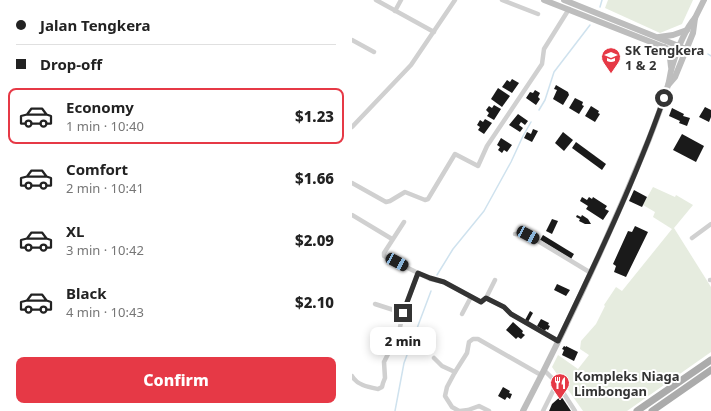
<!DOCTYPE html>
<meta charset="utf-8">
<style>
body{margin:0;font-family:"Noto Sans",sans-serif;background:#f2f2f2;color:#222;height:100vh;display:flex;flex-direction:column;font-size:15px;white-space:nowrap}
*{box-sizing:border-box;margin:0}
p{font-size:13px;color:#767676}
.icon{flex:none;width:22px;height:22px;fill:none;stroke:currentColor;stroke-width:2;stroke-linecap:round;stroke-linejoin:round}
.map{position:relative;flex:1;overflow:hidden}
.sheet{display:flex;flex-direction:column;background:#fff;width:352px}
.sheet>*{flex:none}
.guide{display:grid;align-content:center;height:88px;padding:0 16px;background:#fff}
.end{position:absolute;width:18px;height:18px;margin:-9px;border:5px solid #333;background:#fff;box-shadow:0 0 0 2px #fff}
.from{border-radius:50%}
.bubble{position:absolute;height:28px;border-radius:8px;background:#fff;box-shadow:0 2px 10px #0003;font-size:13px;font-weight:800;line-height:28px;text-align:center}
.car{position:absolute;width:12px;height:24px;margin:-12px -6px;border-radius:5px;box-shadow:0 0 3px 1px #0007;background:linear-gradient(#222 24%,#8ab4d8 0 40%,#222 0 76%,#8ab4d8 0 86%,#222 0)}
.guide b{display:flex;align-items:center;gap:14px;height:38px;font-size:15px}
.guide b+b{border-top:1px solid #e0e0e0}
.guide i{width:10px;height:10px;background:#222}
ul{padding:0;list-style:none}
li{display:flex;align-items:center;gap:12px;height:56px;margin:0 8px 6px;padding:0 8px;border:2px solid transparent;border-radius:8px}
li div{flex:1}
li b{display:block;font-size:15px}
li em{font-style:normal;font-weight:800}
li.selected{border-color:#e63946}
li>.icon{width:36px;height:36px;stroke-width:1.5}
.action{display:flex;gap:8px;margin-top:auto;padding:8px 16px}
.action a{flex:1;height:46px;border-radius:8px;background:#e63946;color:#fff;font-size:16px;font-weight:800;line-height:46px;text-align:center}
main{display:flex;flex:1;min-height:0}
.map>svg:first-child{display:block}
</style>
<main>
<section class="sheet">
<div class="guide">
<b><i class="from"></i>Jalan Tengkera</b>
<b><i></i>Drop-off</b>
</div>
<ul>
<li class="selected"><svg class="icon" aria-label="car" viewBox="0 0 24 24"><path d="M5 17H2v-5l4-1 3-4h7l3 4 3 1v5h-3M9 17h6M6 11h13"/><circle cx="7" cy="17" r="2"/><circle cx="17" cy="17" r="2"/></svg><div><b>Economy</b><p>1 min · 10:40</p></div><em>$1.23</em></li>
<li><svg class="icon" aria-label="car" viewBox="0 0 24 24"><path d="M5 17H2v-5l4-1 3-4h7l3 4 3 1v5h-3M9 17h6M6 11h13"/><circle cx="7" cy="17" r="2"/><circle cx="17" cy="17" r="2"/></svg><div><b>Comfort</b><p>2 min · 10:41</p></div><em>$1.66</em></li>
<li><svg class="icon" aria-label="car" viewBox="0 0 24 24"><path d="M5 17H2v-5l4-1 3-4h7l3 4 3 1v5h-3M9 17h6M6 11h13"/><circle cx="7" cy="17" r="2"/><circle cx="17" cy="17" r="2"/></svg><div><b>XL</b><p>3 min · 10:42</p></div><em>$2.09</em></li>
<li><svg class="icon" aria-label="car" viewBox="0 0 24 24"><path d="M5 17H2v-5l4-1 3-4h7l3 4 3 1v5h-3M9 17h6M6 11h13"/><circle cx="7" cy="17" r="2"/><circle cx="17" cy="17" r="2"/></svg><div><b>Black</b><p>4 min · 10:43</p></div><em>$2.10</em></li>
</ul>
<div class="action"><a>Confirm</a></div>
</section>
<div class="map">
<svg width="359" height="411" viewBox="0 0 359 411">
<rect width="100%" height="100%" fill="#fff"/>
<!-- green -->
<g fill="#e6ecdf">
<polygon points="256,0 341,0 330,24 308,33 253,8"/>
<polygon points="301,187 323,197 324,195 341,205 322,228 359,287 359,352 275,411 231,411 200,367 206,355 226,369 237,355 228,349 229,341 244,324 253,306 252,305 264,287 270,291 320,229 301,217 303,212 291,205"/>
</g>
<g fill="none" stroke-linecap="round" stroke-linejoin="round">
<!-- stream -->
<g stroke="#cfe2ee" stroke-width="1.5">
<polyline points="248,7 250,0"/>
<polyline points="356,54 359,56"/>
<polyline points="187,110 193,100 202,72 238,25"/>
<polyline points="85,275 101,249 132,211 159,162 171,136 179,122"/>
<polyline points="43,411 52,363 79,291"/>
</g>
</g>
<!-- building -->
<g fill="#1a1a1a">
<polygon points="160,79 167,83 160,93 150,87 155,80 158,82"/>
<polygon points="204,85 216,92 217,95 211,105 201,99 205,90 202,89"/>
<polygon points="146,88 158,96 150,107 139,99"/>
<polygon points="183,90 188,93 186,97 188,99 184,105 174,98 178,92 181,93"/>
<polygon points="223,98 231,102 230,105 232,106 227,114 217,108"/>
<polygon points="142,105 149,109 142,120 135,116 137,113 134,110 137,106 140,108"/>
<polygon points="239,106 247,111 246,113 248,114 243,122 233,116"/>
<polygon points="353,107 359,110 359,117 357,122 347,117"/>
<polygon points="320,108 332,114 331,116 338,118 335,126 327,123 328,121 317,116"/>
<polygon points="166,114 176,121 173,125 169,122 167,125 171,128 168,132 157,125"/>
<polygon points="133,119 140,123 132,134 126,130 128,127 125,125 128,120 131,122"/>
<polygon points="181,129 186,131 180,142 172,138 175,132 179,134"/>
<polygon points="211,132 221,140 212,151 203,143"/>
<polygon points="330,134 352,146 344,162 321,150"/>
<polygon points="149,138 160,145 155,152 152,150 150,153 146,150 148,147 145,145"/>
<polygon points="224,142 254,164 250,170 220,148"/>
<polygon points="282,190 295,197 290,207 277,201"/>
<polygon points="230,197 235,200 237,197 240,199 241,197 255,206 253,209 257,211 251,220 234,209 236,206 228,201"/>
<polygon points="225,215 229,217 230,215 236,219 239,224 233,224 227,221 228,219 224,217"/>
<polygon points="200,219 206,221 200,234 194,231"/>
<polygon points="283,226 296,232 274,277 262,272 264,266 261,264 276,231 280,232"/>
<polygon points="191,235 222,254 219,259 188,240"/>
<polygon points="205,284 218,290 214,296 202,290"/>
<polygon points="178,311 181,313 176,322 173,320"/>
<polygon points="189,319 197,323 196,325 198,326 196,330 194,329 193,331 185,326"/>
<polygon points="161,322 171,331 170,333 173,335 169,339 166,337 164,339 154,330"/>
<polygon points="212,346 214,347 214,346 226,352 222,361 210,355 212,350 210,349"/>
<polygon points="151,387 158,391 157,393 160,394 158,399 155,397 153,400 146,396"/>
<polygon points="209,396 219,411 197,411 200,404"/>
</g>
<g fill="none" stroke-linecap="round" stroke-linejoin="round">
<!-- street -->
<g stroke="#d0d0d0" stroke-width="4.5">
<polyline points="24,0 82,32"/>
<polyline points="150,0 186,14"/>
<polyline points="43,11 49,0"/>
<polyline points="0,40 22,52"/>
<polyline points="0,127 59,65 103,0"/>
<polyline points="0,183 34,202 38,201 53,192 73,200 76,199 103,154 126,166 135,146 190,64 192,49 217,9"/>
<polyline points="0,215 40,239"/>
<polyline points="52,222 32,253 32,256 78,279 92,282 129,302 134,298 143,280"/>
<polyline points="163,234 176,235 239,273"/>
<polyline points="340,238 359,224"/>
<polyline points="358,280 359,280"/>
<polyline points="134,298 152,307 159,314 206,341"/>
<polyline points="23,304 51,313"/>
<polyline points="110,314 119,297"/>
<polyline points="82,358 90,366 103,372 95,387 93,396 100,407 107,411"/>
<polyline points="192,370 205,383 223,411"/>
<polyline points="103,372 115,353 117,342 121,339 126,339 189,375"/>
<path d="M0,376C5,385 16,387 26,389L30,387L31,383L33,378L32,362L47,332L51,313L66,273"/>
<polyline points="108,411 116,410 127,406 137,411"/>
<polyline points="191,411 205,383"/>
</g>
<!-- secondary -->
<g stroke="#bdbdbd" stroke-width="6">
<polyline points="192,0 332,55"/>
<polyline points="212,0 334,49"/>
<polyline points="307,37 321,35 335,30"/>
<polyline points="312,47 318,58 319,67"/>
<polyline points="317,84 323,77 341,33 343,18 352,0"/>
<path d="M171,411C217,323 259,232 297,139C304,121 311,103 316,85C318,79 318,73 320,67C325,50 332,31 343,18"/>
</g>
<!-- primary -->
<g stroke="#ababab" stroke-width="7">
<polyline points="285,411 359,360"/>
<polyline points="300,411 359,370"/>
</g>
</g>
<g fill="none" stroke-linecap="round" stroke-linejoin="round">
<!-- route -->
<path stroke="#333" stroke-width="5" d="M51,313L66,273L78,278L92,282L129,302L134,298L152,307L159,314L206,341C244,262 283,181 312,98"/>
</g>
<!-- icons -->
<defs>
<g id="school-pin" transform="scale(1)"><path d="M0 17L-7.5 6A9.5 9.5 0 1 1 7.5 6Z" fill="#e63946" stroke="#fff"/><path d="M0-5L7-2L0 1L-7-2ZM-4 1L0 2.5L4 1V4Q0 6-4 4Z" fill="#fff"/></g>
<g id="restaurant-pin" transform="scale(1)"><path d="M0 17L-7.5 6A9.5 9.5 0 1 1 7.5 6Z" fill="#e63946" stroke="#fff"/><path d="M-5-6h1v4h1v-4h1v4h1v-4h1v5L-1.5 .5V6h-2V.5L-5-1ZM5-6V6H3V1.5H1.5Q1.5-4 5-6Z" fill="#fff"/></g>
</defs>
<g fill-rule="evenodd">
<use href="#school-pin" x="259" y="57"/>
<use href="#restaurant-pin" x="208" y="383"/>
</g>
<g text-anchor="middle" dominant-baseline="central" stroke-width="4" stroke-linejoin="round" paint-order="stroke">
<!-- poi labels -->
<g font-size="13" font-weight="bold" fill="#333" stroke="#fff" text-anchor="start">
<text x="273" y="50">SK Tengkera<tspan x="273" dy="15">1 &amp; 2</tspan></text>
<text x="222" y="376">Kompleks Niaga<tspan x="222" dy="15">Limbongan</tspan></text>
</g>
</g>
</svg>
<i class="end from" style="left:312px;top:98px"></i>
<i class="end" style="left:51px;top:313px"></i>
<div class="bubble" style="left:18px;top:327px;width:66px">2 min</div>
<i class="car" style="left:176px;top:235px;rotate:118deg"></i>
<i class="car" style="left:45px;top:262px;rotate:118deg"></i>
</div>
</main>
